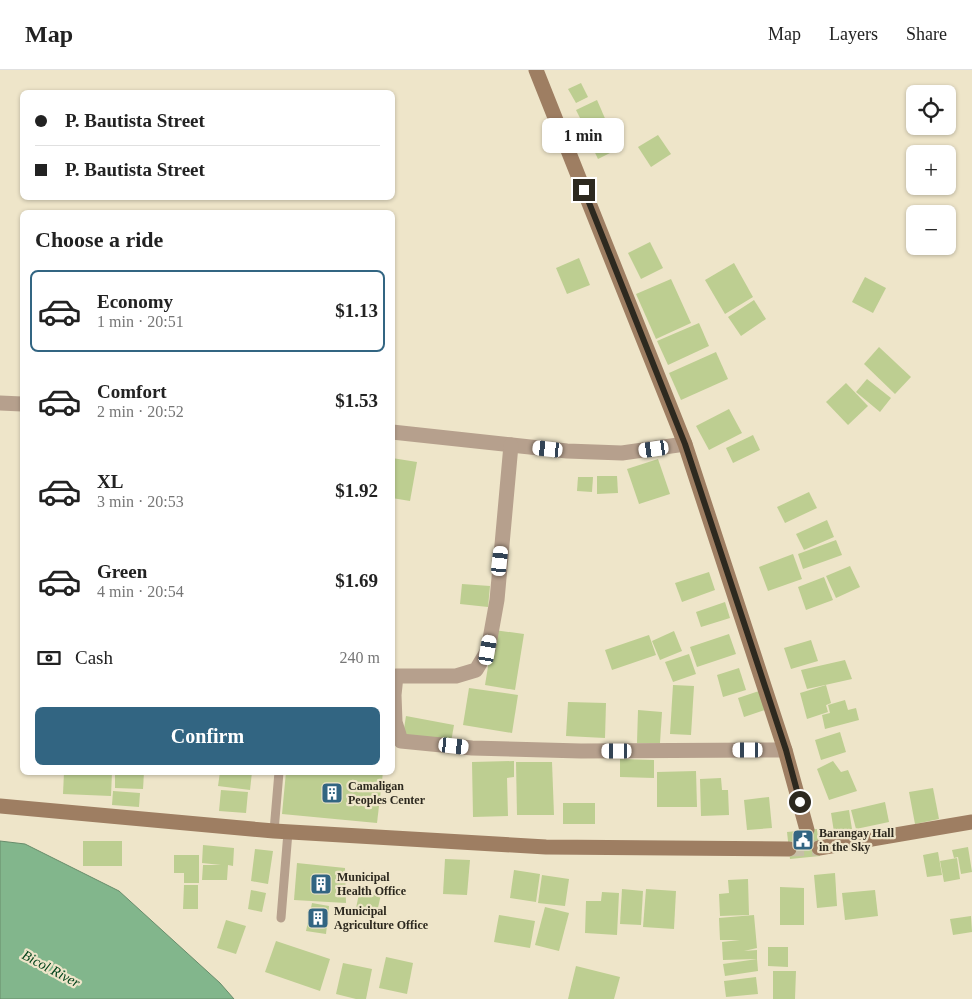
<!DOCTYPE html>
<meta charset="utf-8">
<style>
body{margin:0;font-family:"Times New Roman",serif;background:#f2f2f2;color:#222;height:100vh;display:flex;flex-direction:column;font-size:19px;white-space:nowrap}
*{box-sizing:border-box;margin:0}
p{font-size:16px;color:#767676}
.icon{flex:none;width:28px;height:28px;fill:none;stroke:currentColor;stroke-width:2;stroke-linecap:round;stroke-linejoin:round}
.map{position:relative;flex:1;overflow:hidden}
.sheet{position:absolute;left:20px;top:140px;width:375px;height:565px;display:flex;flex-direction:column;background:#fff;border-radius:8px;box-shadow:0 1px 4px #0004}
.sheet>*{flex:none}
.banner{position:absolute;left:20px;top:20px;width:375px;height:110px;border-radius:8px;box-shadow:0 1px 4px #0004;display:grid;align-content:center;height:110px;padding:0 15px;background:#fff}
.controls{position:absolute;left:906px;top:15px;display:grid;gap:10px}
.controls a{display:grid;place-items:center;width:50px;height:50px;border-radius:8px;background:#fff;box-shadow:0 1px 4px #0004;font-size:25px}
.end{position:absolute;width:22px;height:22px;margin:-11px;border:6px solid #2d291f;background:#fff;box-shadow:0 0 0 2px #fff}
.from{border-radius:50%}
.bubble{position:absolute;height:35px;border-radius:8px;background:#fff;box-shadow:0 1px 4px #0004;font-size:16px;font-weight:700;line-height:35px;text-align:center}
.car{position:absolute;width:15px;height:30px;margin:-15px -8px;border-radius:6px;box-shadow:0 0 4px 1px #0007;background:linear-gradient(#fff 24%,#345 0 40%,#fff 0 76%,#345 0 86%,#fff 0)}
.banner b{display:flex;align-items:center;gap:18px;height:48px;font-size:19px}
.banner b+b{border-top:1px solid #e0e0e0}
.banner i{width:12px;height:12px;background:#222}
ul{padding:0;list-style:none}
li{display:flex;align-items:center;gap:15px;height:82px;margin:0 10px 8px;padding:0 5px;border:2px solid transparent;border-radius:8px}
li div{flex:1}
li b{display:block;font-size:19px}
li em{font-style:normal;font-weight:700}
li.active{border-color:#326582}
li>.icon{width:45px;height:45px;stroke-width:1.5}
h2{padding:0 15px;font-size:22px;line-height:60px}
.pay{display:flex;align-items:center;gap:12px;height:55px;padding:0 15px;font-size:19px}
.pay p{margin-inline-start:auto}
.action{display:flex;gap:10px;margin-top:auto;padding:10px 15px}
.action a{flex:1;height:58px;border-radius:8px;background:#326582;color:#fff;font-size:20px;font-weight:700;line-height:58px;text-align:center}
header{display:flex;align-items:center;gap:30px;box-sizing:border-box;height:70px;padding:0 25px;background:#fff;border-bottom:1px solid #e0e0e0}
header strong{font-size:24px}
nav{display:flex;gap:28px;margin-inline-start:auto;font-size:18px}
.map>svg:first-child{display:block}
</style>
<header>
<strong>Map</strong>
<nav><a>Map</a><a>Layers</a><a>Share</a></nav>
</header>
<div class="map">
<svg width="972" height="929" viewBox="0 0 972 929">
<rect width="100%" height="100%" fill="#eee5c9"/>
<!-- water -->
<polygon fill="#82b68c" stroke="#688c6b" points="0,771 25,774 119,821 220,913 234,929 0,929"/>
<!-- building -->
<g fill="#bdce91">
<polygon points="581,13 588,27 576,33 568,19"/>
<polygon points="597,30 607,53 587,62 576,40"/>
<polygon points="613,57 622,77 598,89 588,68"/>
<polygon points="658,65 671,84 651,97 638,77"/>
<polygon points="650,172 663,198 641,209 628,183"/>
<polygon points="579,188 590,215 567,224 556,198"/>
<polygon points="734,193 753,227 725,244 705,210"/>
<polygon points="865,207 886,218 873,243 852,232"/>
<polygon points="671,209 691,253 656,269 636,224"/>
<polygon points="754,230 766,249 741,266 728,247"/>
<polygon points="699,253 709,276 668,295 657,271"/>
<polygon points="879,277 911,307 895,324 864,294"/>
<polygon points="716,282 728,309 681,330 669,303"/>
<polygon points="867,309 891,328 880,342 856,322"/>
<polygon points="846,313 868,336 848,355 826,332"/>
<polygon points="729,339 742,363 709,380 696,356"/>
<polygon points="753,365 760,380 733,393 726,378"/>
<polygon points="392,388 417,392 410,431 392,428"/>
<polygon points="658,389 670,424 639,434 627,399"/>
<polygon points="597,406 617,406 618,423 597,424"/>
<polygon points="578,407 593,407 592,422 577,421"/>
<polygon points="809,422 817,438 785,453 777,437"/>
<polygon points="827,450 834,467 804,480 796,464"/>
<polygon points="836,470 842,485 803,499 798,484"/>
<polygon points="793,484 802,509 768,521 759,497"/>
<polygon points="850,496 860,517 836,528 826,506"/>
<polygon points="709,502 715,520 682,532 675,513"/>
<polygon points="824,507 833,530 806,540 798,517"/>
<polygon points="462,514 490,516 488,537 460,534"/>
<polygon points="725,532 730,548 701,557 696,542"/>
<polygon points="494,560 524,564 515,620 485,615"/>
<polygon points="674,561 682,581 660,590 652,571"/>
<polygon points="729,564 736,584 697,597 690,577"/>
<polygon points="649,565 656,585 612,600 605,580"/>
<polygon points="811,570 818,591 791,599 784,578"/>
<polygon points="689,584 696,604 673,612 665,592"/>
<polygon points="845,590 852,609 807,619 801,600"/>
<polygon points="739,598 746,620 723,627 717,605"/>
<polygon points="673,615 694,616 691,665 670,664"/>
<polygon points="826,615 831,633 824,636 826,635 828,642 807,649 800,623"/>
<polygon points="469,618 518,625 512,663 463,655"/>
<polygon points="759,621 765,640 744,647 738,628"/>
<polygon points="845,630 848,640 856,638 859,650 825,659 822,645 830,643 828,635"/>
<polygon points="568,632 606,633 605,668 566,666"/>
<polygon points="638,640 662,642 660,673 637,673"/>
<polygon points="406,646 454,655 451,672 403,665"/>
<polygon points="840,662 846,682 821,690 815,670"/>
<polygon points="620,689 654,690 654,708 620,707"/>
<polygon points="514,691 514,707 507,708 508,746 473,747 472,692"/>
<polygon points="833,691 841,702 848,700 857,721 829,730 817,699"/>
<polygon points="516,692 552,692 554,745 517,745"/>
<polygon points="696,701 697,737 657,737 657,702"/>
<polygon points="64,702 112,702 111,726 63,724"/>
<polygon points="115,702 144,702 143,719 115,718"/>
<polygon points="220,702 252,702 250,720 218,716"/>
<polygon points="286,702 383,702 377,753 282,744"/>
<polygon points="721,708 722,720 728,720 729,745 701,746 700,709"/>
<polygon points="933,718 939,749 915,754 909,722"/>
<polygon points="221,720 248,722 246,743 219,741"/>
<polygon points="113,721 140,723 139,737 112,735"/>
<polygon points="769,727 772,758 747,760 744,730"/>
<polygon points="885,732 889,752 856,759 851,740"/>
<rect x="563" y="733" width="32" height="21"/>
<polygon points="849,740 852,759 834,762 831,743"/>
<polygon points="817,759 820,786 790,789 787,762"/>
<rect x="83" y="771" width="39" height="25"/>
<polygon points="203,775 234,778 233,796 228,795 227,810 202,810 203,795 221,795 202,793"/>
<polygon points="968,777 972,802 961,804 958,787 954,788 952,780"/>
<polygon points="255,779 273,781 268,814 251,811"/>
<polygon points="938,782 942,805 927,807 923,785"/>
<polygon points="174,785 199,785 199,813 184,813 184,803 174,803"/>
<polygon points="957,788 960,809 944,812 940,791"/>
<polygon points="445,789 470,790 467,825 443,824"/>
<polygon points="297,793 345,798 346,833 294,830"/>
<polygon points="514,800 540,804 536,832 510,828"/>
<polygon points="835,803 837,836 817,838 814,805"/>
<polygon points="542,805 569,809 565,836 538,833"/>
<polygon points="748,809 749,845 720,846 719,824 729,823 728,810"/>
<polygon points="184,815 198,815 198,839 183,839"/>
<polygon points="780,817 804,818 804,855 780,855"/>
<polygon points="360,819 381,824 376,847 355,843"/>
<polygon points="622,819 643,821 641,855 620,854"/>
<polygon points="646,819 676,821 674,859 643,857"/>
<polygon points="251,820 266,823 262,842 248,839"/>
<polygon points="875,820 878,846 845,850 842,823"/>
<polygon points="602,822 619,823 617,865 585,863 586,831 601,831"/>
<polygon points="312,833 329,836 326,864 306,861"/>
<polygon points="545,837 569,843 559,881 535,875"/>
<polygon points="499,845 535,851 530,878 494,872"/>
<polygon points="754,845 757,878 744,881 757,880 757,889 723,890 722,872 740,870 720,870 719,848"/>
<polygon points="971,846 972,862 953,865 950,849"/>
<polygon points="226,850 246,856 236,884 217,878"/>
<polygon points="276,871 330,889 320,921 265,902"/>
<polygon points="768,877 788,877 788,897 768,896"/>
<polygon points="386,887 413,893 407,924 379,918"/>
<polygon points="757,889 758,901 725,906 723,894"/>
<polygon points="343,893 372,899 366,929 356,929 336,924"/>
<polygon points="576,896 620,907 614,929 568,929"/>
<polygon points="773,901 796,901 795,929 773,929"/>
<polygon points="756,907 758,924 726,927 724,911"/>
</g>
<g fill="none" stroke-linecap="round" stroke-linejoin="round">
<!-- secondary-tunnel -->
<polyline stroke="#c7bfa7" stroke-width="15" stroke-dasharray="15 8" stroke-linecap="butt" points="789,779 819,778"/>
<!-- lane -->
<g stroke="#b6a08d" stroke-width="9">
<polyline points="274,761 279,702"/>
<polyline points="281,848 288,762"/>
</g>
<!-- street -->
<g stroke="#b6a08d" stroke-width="15">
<polyline points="0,333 22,334"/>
<polyline points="392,362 567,381 622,383 685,374"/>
<polyline points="511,375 497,530 488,580 476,600 456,606 396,606 394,625 395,652 401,671 472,678 581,681 785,680"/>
</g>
<!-- secondary -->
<g stroke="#9e7e62" stroke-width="15">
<polyline points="536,0 685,374 785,680 807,760"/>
<polyline points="0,736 274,761 546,777 789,779"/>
<polyline points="819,778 972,752"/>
</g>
</g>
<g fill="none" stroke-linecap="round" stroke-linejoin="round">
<!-- route -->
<polyline stroke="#2d291f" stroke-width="6" points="584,120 685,374 786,680 800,732"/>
</g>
<!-- icons -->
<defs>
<g id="building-square" transform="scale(1.125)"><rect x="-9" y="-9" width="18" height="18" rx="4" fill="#326582" stroke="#eee5c9"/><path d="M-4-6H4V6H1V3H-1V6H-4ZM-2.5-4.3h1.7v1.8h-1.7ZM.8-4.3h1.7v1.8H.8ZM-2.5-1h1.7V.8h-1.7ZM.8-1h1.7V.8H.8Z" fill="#fff"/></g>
<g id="civic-square" transform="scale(1.125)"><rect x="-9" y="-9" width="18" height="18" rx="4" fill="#326582" stroke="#eee5c9"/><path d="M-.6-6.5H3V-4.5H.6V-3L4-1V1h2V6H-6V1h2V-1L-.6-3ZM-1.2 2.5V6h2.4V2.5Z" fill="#fff"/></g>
</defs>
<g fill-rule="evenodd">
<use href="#building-square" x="332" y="723"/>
<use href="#civic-square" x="803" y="770"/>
<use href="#building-square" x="321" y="814"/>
<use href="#building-square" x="318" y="848"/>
</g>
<g text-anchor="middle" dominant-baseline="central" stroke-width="4.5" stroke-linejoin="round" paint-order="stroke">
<!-- poi labels -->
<g font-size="12" font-weight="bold" fill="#2d291f" stroke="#eee5c9" text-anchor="start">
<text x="348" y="716">Camaligan<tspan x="348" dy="14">Peoples Center</tspan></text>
<text x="819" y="763">Barangay Hall<tspan x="819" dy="14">in the Sky</tspan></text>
<text x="337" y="807">Municipal<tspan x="337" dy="14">Health Office</tspan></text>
<text x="334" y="841">Municipal<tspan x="334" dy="14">Agriculture Office</tspan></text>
</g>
<!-- water labels -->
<g font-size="14" font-style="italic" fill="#03431b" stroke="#eee5c9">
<text transform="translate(51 899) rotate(28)">Bicol River</text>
</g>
</g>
</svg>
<div class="controls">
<a><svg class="icon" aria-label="locate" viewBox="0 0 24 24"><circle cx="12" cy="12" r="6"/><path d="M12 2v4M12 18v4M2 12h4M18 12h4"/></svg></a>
<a>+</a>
<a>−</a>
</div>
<i class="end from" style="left:800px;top:732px"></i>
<i class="end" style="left:584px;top:120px"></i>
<div class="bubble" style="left:542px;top:48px;width:82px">1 min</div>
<i class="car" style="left:548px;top:379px;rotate:276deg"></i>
<i class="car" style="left:654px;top:379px;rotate:262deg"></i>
<i class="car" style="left:500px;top:491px;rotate:6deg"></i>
<i class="car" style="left:488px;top:580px;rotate:10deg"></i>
<i class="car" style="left:454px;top:676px;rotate:96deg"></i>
<i class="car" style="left:748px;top:680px;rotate:270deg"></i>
<i class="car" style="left:617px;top:681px;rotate:270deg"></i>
<div class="banner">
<b><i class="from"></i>P. Bautista Street</b>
<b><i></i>P. Bautista Street</b>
</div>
<section class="sheet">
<h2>Choose a ride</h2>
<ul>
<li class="active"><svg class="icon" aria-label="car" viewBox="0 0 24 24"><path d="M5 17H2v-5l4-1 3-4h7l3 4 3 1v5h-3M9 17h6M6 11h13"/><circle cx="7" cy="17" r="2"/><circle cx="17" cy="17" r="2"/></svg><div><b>Economy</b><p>1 min · 20:51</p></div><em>$1.13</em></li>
<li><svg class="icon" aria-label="car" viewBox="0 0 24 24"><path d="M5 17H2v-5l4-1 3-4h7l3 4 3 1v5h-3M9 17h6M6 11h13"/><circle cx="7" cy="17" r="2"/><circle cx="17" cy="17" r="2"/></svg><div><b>Comfort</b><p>2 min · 20:52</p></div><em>$1.53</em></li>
<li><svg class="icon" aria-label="car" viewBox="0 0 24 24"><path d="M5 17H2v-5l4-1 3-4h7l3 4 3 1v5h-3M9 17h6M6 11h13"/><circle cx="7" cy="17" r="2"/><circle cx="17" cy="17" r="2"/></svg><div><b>XL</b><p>3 min · 20:53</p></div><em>$1.92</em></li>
<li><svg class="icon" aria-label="car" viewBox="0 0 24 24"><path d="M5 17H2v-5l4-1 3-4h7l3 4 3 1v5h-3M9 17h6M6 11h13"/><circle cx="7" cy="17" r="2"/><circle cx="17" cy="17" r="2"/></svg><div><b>Green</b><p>4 min · 20:54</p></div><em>$1.69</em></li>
</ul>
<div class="pay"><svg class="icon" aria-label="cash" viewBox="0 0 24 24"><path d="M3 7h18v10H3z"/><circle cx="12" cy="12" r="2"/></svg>Cash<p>240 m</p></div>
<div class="action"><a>Confirm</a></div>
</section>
</div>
